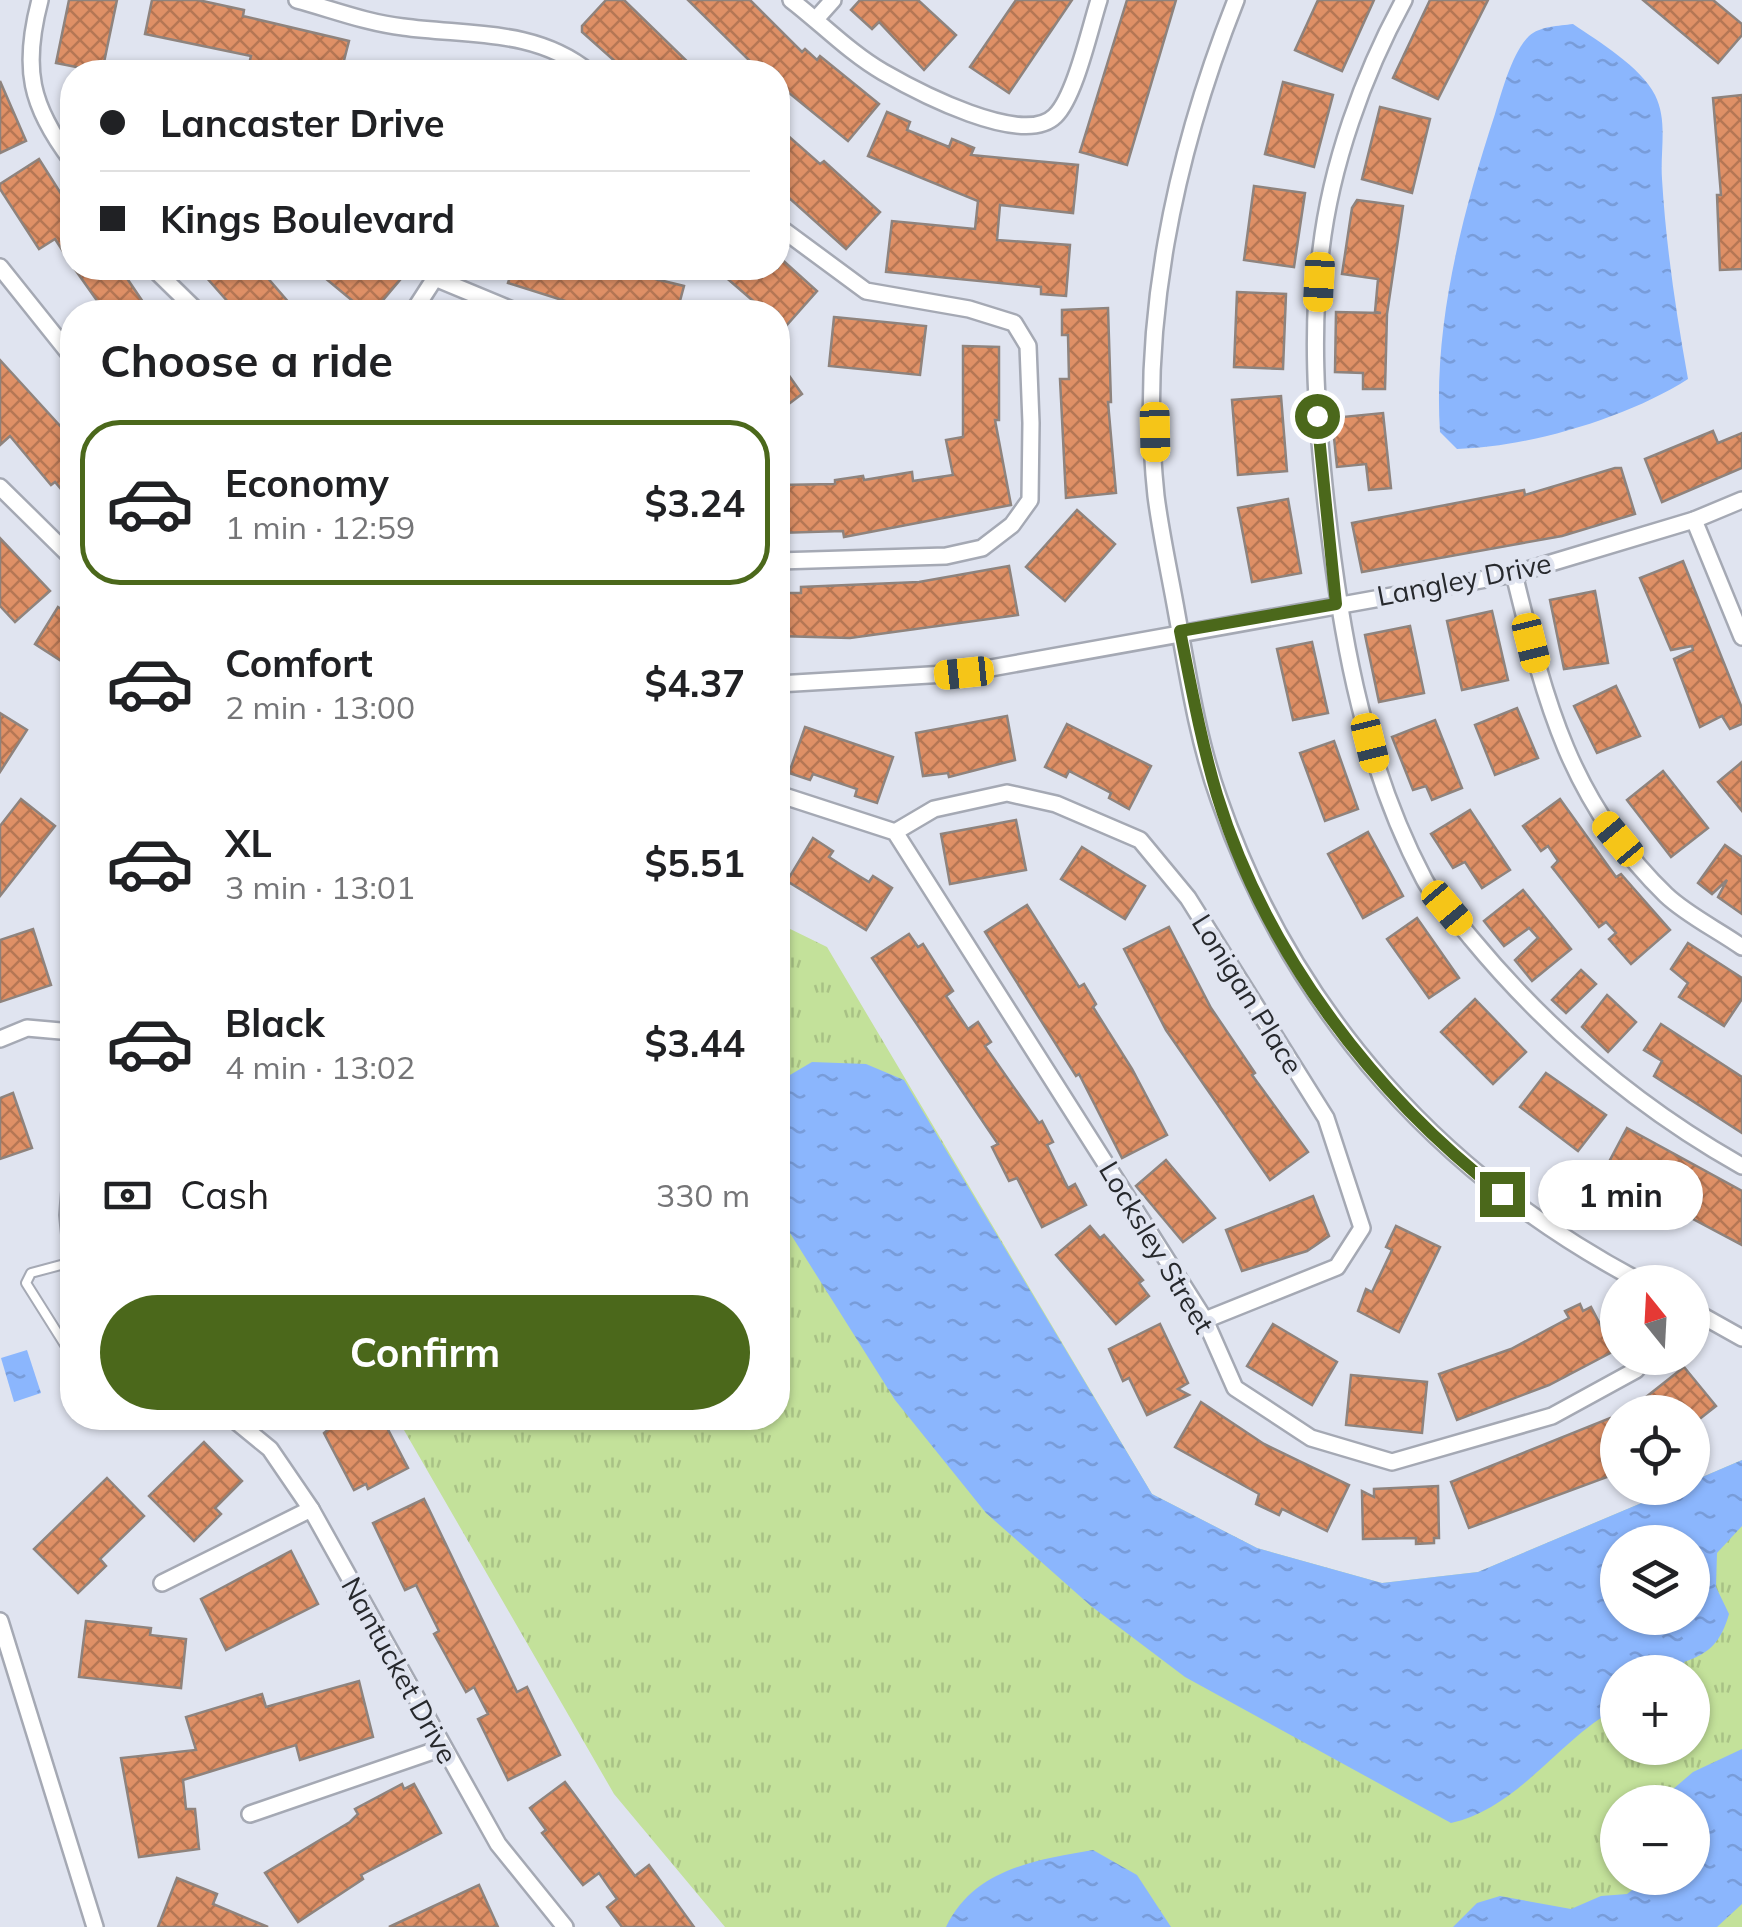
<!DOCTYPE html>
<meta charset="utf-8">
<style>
body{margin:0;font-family:Mulish,sans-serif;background:#f2f2f2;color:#202124;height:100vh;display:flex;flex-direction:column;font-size:38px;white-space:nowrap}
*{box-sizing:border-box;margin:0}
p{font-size:32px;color:#757577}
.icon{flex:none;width:55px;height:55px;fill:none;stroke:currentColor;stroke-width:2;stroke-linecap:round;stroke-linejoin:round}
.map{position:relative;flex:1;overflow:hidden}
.sheet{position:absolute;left:60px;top:300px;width:730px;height:1130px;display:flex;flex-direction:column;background:#fff;border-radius:40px;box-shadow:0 2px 8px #0004}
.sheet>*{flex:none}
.hud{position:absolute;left:60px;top:60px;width:730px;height:220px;border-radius:40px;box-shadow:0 2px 8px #0004;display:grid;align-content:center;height:220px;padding:0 40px;background:#fff}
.needle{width:65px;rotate:342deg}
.buttons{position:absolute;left:1600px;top:1265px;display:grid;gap:20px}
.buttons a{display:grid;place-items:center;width:110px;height:110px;border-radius:50%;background:#fff;box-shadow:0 2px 8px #0004;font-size:50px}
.end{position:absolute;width:45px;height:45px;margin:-22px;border:12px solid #4b681b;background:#fff;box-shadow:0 0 0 5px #fff}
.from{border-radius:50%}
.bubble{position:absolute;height:70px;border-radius:35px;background:#fff;box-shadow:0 2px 8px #0004;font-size:32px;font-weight:700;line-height:70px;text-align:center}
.car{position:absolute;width:30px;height:60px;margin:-30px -15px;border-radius:12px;box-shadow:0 0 8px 2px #0007;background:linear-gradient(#f5c518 24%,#345 0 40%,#f5c518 0 76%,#345 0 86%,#f5c518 0)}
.hud b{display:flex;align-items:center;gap:35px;height:95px;font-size:38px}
.hud b+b{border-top:2px solid #e0e0e0}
.hud i{width:25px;height:25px;background:#202124}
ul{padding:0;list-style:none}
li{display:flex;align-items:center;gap:30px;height:165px;margin:0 20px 15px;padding:0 20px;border:5px solid transparent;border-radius:40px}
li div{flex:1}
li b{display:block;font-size:38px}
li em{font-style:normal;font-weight:700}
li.active{border-color:#4b681b}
li>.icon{width:90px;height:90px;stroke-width:1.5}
h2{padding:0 40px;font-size:45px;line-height:120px}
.pay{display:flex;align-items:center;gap:25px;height:110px;padding:0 40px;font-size:38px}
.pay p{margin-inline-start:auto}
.primary-button{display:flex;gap:20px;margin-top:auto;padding:20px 40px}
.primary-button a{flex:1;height:115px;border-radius:60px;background:#4b681b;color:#fff;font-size:40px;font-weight:700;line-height:115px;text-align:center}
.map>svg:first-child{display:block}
</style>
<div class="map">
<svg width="1742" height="1927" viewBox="0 0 1742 1927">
<defs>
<pattern id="grass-tufts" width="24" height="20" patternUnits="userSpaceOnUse" patternTransform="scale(2.5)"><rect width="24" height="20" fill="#c3e19a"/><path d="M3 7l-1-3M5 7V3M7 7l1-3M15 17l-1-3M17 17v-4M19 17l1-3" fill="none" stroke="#a8c185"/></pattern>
<pattern id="water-ripples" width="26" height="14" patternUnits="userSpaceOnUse" patternTransform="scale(2.5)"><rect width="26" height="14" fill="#8bb6fd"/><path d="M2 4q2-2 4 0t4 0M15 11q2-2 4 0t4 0" fill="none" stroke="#789cd9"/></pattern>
<pattern id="building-cross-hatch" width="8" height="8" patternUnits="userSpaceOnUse" patternTransform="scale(2.5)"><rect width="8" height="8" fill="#df9066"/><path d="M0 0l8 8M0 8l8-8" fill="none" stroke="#b57654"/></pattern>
</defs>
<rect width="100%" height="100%" fill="#e0e4f0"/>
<!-- grass -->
<path fill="url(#grass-tufts)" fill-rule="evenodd" d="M778,923L827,947L1152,1494L1257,1548L1382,1583L1478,1572L1677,1488H1692L1693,1481L1742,1460V1927H725L614,1794L397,1418H778ZM1618,1542H1692V1618H1618ZM1618,1672H1692V1748H1618ZM1618,1802H1692V1878H1618Z"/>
<!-- water -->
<g fill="url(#water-ripples)" fill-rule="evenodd">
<path d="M1573,24C1599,42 1640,66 1655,95C1668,121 1660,150 1662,179C1666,246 1676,312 1688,379C1627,418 1529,447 1457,449L1440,432C1433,324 1462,215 1495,114C1502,91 1512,53 1529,36C1540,26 1559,26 1573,24Z"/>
<path d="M812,1062L866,1064L904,1080L1152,1494L1257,1548L1382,1583L1478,1572L1677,1488H1692L1693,1481L1742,1460V1526L1717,1553L1716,1587L1729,1614C1721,1641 1711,1653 1684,1662L1687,1672H1618L1617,1708C1558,1740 1519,1808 1451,1823L1185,1677L1091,1606L986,1513L895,1400L778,1214V1082ZM1618,1542H1692V1618H1618Z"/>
<polygon points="27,1350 41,1393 14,1402 1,1358"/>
<polygon points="1742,1749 1742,1904 1717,1927 1453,1927 1477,1903 1500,1896 1571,1909 1601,1896 1627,1894 1648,1878 1692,1878 1692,1802 1658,1802 1693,1772"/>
<path d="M1093,1850L1137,1875L1171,1927H946C974,1869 1035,1860 1093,1850Z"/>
</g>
<!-- building -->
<g fill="url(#building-cross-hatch)" stroke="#8e837d" stroke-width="2.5">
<polygon points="69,0 117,0 102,72 56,63"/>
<polygon points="152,0 198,0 244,10 243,16 349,41 341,72 267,72 248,68 251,56 145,34"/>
<polygon points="606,0 624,0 698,72 627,72 582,32 582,26"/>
<polygon points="688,0 750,0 802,52 805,49 817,60 820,56 879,104 848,141 778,84 778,72 763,72 753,64"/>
<polygon points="860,0 918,0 956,35 924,70 879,22 872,29 851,10"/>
<polygon points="1016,0 1072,0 1009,93 970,67"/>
<polygon points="1127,0 1176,0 1127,165 1080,152"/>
<polygon points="1318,0 1374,0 1342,71 1295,50"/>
<polygon points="1430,0 1488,0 1438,99 1393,78"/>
<polygon points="1643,0 1713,0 1742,24 1742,35 1718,63"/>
<polygon points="0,81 26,141 0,153"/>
<polygon points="1283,82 1333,95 1314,167 1265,154"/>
<polygon points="1742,95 1742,269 1720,270 1717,195 1721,195 1713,98"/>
<polygon points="1380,107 1430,119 1412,193 1362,179"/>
<polygon points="887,112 910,122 907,130 949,147 952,139 974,148 971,155 1078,165 1073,213 1000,205 997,240 1070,245 1066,296 1041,294 1041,287 886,272 892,221 975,229 978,201 868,156"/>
<polygon points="778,127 820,164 824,161 880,212 846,249 778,188"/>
<polygon points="39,159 72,211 72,265 55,239 39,249 0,189 0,184"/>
<polygon points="1254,186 1305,193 1294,267 1244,260"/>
<polygon points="1357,200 1403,206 1387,314 1385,389 1363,389 1363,373 1335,372 1336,312 1381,313 1375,312 1378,279 1342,274 1352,208"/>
<polygon points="778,256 817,291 778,335 778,312 766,312 715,268 778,268"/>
<polygon points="74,268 120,268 143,302 128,312 105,312"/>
<polygon points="198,268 259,268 297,312 237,312"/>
<polygon points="313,268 385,268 400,280 373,312 366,312"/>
<polygon points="513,268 610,268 684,286 677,312 600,312 508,283"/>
<polygon points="1237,292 1286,294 1283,369 1234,367"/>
<polygon points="1108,308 1111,402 1108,402 1116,493 1066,498 1060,379 1069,379 1068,335 1062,335 1062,310"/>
<polygon points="834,317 926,326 920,375 829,366"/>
<polygon points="963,346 999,347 999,420 995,420 1011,505 844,537 843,531 778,533 778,485 835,484 835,480 863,476 864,480 912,472 913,481 953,475 946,440 963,437"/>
<polygon points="0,360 72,439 72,502 55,482 51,485 10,436 0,445"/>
<polygon points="778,360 802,394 778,412"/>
<polygon points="1281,396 1287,471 1238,475 1232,400"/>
<polygon points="1383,413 1391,488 1369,490 1366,464 1337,467 1332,418"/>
<polygon points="1713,431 1718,443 1742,433 1742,468 1662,502 1645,459"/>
<polygon points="1615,468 1621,468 1635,514 1562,536 1362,572 1352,523 1524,490 1525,495"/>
<polygon points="1288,499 1301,573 1252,582 1238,508"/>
<polygon points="1077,510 1115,544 1065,601 1026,567"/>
<polygon points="0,538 50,591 15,622 0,606"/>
<polygon points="1683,561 1742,708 1742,724 1730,729 1722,716 1700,727 1674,659 1693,650 1692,646 1671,650 1640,578"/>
<polygon points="1009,566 1018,615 850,638 778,636 778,593 801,593 801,587 919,582"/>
<polygon points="1595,591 1608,663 1564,669 1550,600"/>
<polygon points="58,607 72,616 72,668 35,644"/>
<polygon points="1492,611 1508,680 1462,690 1447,621"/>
<polygon points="1410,626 1424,693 1379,702 1365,635"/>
<polygon points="1312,642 1328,713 1293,720 1277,649"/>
<polygon points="1616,686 1640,736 1597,753 1574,706"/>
<polygon points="1517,708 1538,758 1495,775 1475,725"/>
<polygon points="0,713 27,730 0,772"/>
<polygon points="1007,716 1015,760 949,777 948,773 923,776 916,733"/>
<polygon points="1435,720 1462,788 1432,800 1426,786 1413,790 1392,737"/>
<polygon points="1067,724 1151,766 1129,809 1109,798 1111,793 1069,771 1066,777 1045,767"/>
<polygon points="805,727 893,757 877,803 855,796 857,789 813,774 810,780 789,773"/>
<polygon points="1334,741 1358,809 1325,821 1300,753"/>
<polygon points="1742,762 1742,811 1718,782"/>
<polygon points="1663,771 1708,828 1671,857 1627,800"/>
<polygon points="21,799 55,826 0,896 0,826"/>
<polygon points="1560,799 1616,877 1621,874 1670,930 1631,964 1609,939 1616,933 1606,922 1599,927 1552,867 1558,861 1548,846 1541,851 1523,826"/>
<polygon points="1470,810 1510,870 1482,888 1465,862 1453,868 1431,834"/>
<polygon points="1016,820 1026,870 950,884 941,834"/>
<polygon points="1368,832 1403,896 1363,918 1328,854"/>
<polygon points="813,838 833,851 829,857 849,870 869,882 873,876 892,888 866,930 787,881"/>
<polygon points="1725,845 1742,857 1742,914 1718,897 1727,880 1712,894 1698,883"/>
<polygon points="1082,847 1145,886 1125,919 1061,879"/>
<polygon points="1523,890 1571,949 1532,981 1515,960 1538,938 1529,928 1504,946 1484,921"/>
<polygon points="1027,905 1079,987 1084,984 1096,1004 1093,1007 1132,1069 1167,1135 1122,1158 1079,1074 1076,1076 985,932"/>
<polygon points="1417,918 1459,978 1429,998 1387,939"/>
<polygon points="1169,927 1211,1008 1255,1073 1252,1075 1308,1152 1270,1180 1166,1030 1124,949"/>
<polygon points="33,929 51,985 0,1002 0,940"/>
<polygon points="909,934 918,947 923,944 953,991 946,996 968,1029 978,1022 991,1042 985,1046 1039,1123 1042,1121 1053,1142 1047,1145 1068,1188 1075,1184 1086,1205 1042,1227 1017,1178 1009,1181 992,1147 998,1144 872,958"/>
<polygon points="1688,943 1742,978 1742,999 1724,1026 1679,997 1688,983 1671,969"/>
<polygon points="1581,970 1596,984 1566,1013 1552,1000"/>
<polygon points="1607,995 1636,1022 1608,1052 1582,1027"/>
<polygon points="1475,999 1526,1052 1493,1084 1441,1032"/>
<polygon points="1661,1024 1742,1077 1742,1133 1654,1076 1662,1061 1644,1050"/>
<polygon points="1546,1073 1606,1115 1578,1151 1520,1107"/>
<polygon points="13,1093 32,1148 0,1159 0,1098"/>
<polygon points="1627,1128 1742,1191 1742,1245 1693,1219 1700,1207 1610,1160"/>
<polygon points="1166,1160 1215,1218 1183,1242 1136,1186"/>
<polygon points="1313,1196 1329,1236 1307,1251 1242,1271 1226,1230"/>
<polygon points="1090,1226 1100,1238 1104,1235 1143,1280 1139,1283 1149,1296 1116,1324 1056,1255"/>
<polygon points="1396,1226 1440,1247 1399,1332 1358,1311 1366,1289 1372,1292 1392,1250 1386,1247"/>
<polygon points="1580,1304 1583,1311 1591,1307 1614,1351 1549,1385 1457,1420 1439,1374 1511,1349 1569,1318 1565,1311"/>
<polygon points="1160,1324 1188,1383 1178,1389 1189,1395 1147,1415 1129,1378 1123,1381 1109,1349"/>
<polygon points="1273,1324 1337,1362 1312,1405 1247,1366"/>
<polygon points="1684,1367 1716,1406 1692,1425 1692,1412 1627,1412"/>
<polygon points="1351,1375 1427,1382 1422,1433 1346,1425"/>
<polygon points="1201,1402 1264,1444 1349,1485 1327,1531 1282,1509 1279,1515 1256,1504 1259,1494 1175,1447"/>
<polygon points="342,1418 382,1418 408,1468 368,1489 366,1484 354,1490 324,1433"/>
<polygon points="1610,1418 1618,1436 1618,1473 1469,1528 1451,1482"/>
<polygon points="204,1442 242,1481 215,1508 221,1514 194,1541 149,1496"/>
<polygon points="107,1478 144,1516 100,1559 106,1566 78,1593 34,1549"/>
<polygon points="1438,1486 1439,1538 1434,1538 1434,1543 1416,1544 1416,1538 1363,1539 1362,1491 1374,1497 1374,1489"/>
<polygon points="424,1499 517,1692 527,1687 560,1755 508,1780 478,1719 488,1714 474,1687 466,1692 434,1634 439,1631 416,1585 405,1590 373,1523"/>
<polygon points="291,1551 318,1604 226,1650 201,1599"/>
<polygon points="86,1621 151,1628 150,1635 186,1639 181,1688 79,1677"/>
<polygon points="359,1681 373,1737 300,1760 296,1745 183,1780 186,1809 195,1809 199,1849 139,1857 121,1758 196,1750 186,1717 262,1694 266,1707"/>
<polygon points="565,1782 635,1876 649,1865 694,1927 622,1927 607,1907 617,1899 599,1873 583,1885 542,1833 546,1830 530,1808"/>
<polygon points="402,1784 404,1789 414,1784 441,1833 361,1875 363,1879 298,1922 265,1873 350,1822 358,1814 355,1809"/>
<polygon points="177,1878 217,1894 213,1904 268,1927 158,1927"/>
<polygon points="479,1885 498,1927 389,1927"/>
</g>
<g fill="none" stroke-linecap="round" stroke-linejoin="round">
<!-- lane casing -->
<g stroke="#a5a9b4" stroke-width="12">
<polyline id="lane" points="72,1262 31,1273 26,1283 72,1356"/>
</g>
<!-- street casing -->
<g stroke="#a5a9b4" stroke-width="20">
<g id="street">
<path d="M40,0C22,68 30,106 72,161"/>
<path d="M297,0C331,9 367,23 403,27C468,36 535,28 589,72"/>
<path d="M791,0C821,23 850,53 883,72C916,91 1023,148 1055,116C1075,97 1090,28 1099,0"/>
<path d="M1236,0C1174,156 1138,327 1156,496C1161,535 1170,575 1177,615C1188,676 1198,741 1219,799C1293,1014 1442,1177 1641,1282"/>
<path d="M1404,0C1363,75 1331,165 1321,250C1311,329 1316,407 1324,485C1338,619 1360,758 1424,879C1435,900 1456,919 1471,938C1548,1031 1637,1107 1742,1166"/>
<polyline points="816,19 833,0"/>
<polyline points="778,226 866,291 969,309 1014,323 1028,346 1031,423 1030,500 1012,525 982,548 946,556 778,561"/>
<polyline points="0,267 72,357"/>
<polyline points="153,268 198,312"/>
<polyline points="426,268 435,278 517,312"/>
<polyline points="413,312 435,278"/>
<polyline points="0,487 72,558"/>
<polyline points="1694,520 1742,637"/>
<path d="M1514,574C1545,700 1569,801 1666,895C1687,915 1718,930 1742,947"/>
<polyline points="778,684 963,673 1514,574 1694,520 1742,500"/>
<polyline points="778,794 895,832 1205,1320 1235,1388 1311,1438 1392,1462 1552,1416 1636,1370 1644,1358"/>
<polyline points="895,832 934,809 1007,793 1056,804 1140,840 1188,898 1326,1118 1362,1228 1337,1267 1205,1320"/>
<polyline points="0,1039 27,1028 72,1032"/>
<polyline points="72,1167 68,1215 72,1254"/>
<polyline points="1692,1310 1742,1338"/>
<polyline points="232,1418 270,1449 311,1509 498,1844 565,1927"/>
<polyline points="162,1583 311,1509"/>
<polyline points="0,1621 95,1927"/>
<polyline points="250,1814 442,1748"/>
</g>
</g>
<!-- lane -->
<use href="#lane" stroke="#fff" stroke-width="8"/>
<!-- street -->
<use href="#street" stroke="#fff" stroke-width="15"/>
</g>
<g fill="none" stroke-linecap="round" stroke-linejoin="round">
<!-- route -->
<path stroke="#4b681b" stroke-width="12" d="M1317,416L1336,604L1180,631C1191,686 1201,741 1217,795C1265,952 1373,1094 1502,1194"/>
</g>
<g text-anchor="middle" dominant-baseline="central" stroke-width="9" stroke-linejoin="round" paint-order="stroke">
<!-- street labels -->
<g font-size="28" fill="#27292d" stroke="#e0e4f0">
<text transform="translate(1464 579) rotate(-11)">Langley Drive</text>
<text transform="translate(1248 994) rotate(58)">Lonigan Place</text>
<text transform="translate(1157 1247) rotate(59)">Locksley Street</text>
<text transform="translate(400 1670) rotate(61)">Nantucket Drive</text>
</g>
</g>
</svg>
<div class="buttons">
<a><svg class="needle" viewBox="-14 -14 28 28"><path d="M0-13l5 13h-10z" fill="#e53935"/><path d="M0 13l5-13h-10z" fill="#757577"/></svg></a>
<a><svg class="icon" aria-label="locate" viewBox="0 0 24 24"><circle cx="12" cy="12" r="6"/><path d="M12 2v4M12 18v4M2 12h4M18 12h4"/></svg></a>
<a><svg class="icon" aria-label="layers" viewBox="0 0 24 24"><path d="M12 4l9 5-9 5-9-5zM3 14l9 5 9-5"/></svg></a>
<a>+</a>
<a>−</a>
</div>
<i class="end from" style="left:1317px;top:416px"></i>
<i class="end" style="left:1502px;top:1194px"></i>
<div class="bubble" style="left:1538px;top:1160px;width:165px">1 min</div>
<i class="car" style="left:1319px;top:282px;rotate:183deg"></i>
<i class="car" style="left:1155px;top:432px;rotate:179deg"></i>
<i class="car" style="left:1531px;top:643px;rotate:166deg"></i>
<i class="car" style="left:964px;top:673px;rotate:264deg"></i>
<i class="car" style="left:1370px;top:743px;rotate:166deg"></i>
<i class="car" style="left:1618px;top:839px;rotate:320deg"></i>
<i class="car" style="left:1447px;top:908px;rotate:140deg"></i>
<div class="hud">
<b><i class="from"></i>Lancaster Drive</b>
<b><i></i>Kings Boulevard</b>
</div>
<section class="sheet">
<h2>Choose a ride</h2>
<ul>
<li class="active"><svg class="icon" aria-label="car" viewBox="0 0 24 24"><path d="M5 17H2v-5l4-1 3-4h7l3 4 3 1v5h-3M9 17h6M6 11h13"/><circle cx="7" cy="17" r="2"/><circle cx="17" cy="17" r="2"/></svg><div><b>Economy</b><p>1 min · 12:59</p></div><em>$3.24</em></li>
<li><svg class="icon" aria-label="car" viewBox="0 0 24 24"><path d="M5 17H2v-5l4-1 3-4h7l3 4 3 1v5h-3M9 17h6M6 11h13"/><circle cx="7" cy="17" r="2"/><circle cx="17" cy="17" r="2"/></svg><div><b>Comfort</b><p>2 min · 13:00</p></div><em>$4.37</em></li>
<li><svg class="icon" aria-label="car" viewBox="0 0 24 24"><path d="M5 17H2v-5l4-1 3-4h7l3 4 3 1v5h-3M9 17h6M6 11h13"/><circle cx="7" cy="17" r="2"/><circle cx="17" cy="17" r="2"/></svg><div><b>XL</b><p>3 min · 13:01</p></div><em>$5.51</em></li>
<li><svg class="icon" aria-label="car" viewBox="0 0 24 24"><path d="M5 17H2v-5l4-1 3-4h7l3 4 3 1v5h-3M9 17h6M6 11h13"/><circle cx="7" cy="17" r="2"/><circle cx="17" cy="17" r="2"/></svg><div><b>Black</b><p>4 min · 13:02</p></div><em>$3.44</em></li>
</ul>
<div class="pay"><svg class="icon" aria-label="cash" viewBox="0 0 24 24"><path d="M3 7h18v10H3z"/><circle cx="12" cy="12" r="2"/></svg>Cash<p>330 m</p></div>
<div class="primary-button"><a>Confirm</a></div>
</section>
</div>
